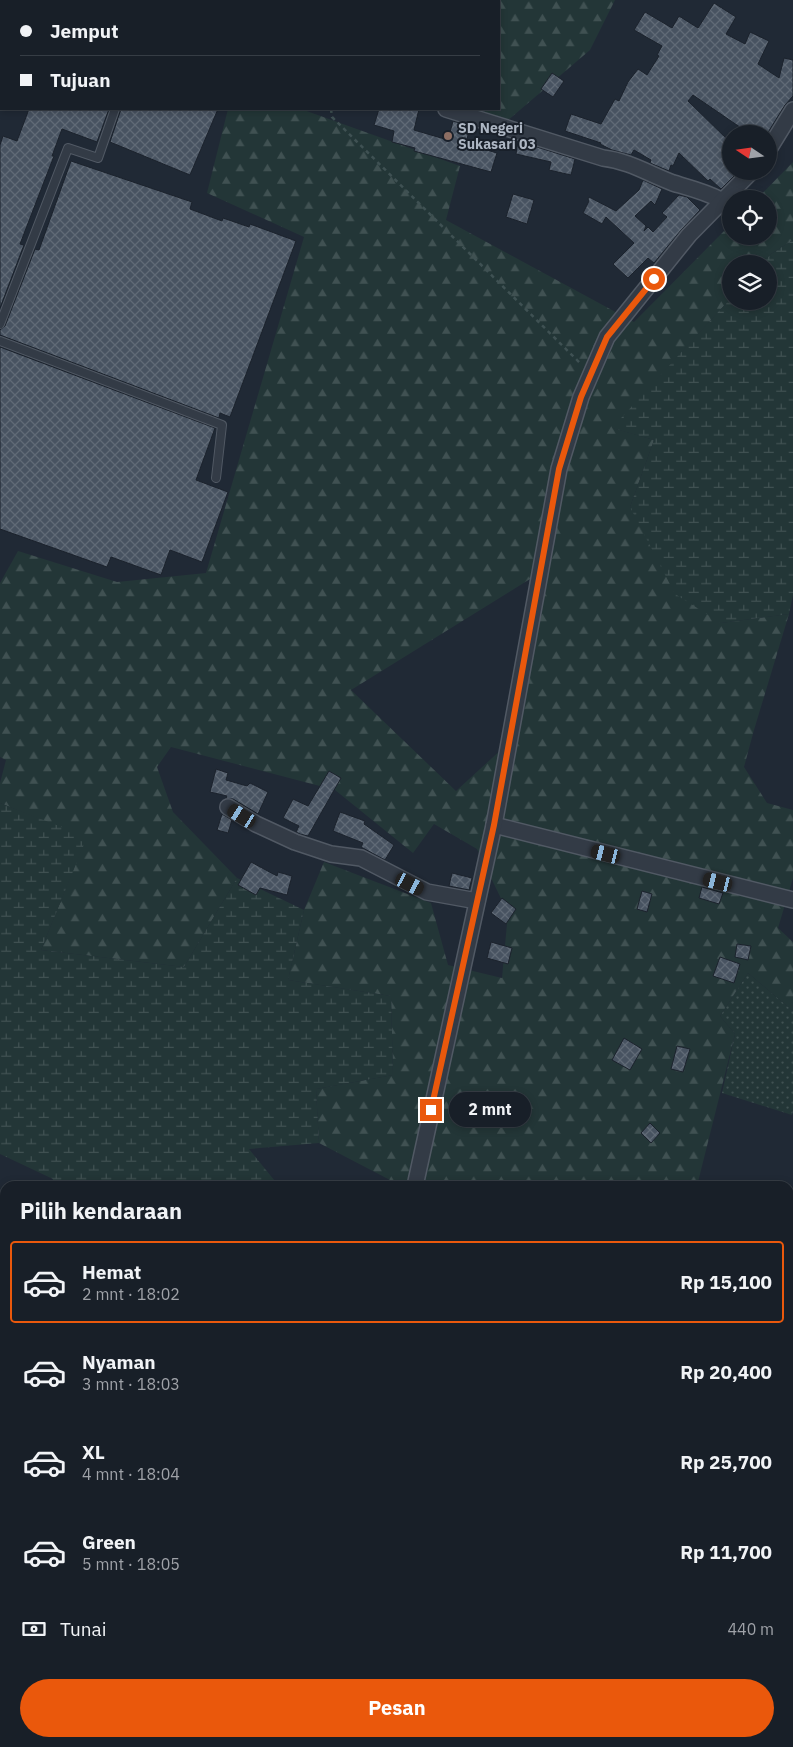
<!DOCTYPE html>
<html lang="id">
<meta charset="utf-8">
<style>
body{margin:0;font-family:"IBM Plex Sans",sans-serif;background:#252c34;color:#f1f3f6;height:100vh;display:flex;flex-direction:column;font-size:19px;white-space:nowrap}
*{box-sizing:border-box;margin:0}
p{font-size:16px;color:#9fa2a8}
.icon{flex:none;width:28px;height:28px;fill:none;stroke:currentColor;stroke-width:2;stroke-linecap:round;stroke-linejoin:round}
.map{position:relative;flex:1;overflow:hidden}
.sheet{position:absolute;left:0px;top:1181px;width:794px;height:566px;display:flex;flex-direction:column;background:#181f28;border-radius:15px 15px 0 0;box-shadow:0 2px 8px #0003,0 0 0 1px #363d45}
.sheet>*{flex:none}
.banner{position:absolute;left:0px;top:0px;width:500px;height:110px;box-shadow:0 2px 8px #0003,0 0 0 1px #363d45;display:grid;align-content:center;height:110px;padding:0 20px;background:#181f28}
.needle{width:32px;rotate:283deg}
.buttons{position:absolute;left:722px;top:125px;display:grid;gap:10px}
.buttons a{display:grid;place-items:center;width:55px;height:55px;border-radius:50%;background:#181f28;box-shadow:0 2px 8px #0003,0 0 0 1px #363d45;font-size:25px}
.end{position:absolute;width:22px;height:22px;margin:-11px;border:6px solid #ea580c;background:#fff;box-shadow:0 0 0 2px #fff}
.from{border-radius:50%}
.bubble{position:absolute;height:35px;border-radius:18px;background:#181f28;box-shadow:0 2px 8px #0003,0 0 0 1px #363d45;font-size:16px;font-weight:800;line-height:35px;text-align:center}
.car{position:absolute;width:15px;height:30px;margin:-15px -8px;border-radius:6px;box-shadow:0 0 4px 1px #0007;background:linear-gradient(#222 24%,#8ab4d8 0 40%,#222 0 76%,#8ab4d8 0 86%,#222 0)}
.banner b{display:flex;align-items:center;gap:18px;height:48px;font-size:19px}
.banner b+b{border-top:1px solid #363d45}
.banner i{width:12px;height:12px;background:#f1f3f6}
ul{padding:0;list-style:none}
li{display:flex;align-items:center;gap:15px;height:82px;margin:0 10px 8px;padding:0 10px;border:2px solid transparent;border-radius:5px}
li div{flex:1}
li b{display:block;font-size:19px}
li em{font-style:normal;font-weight:800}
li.on{border-color:#ea580c}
li>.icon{width:45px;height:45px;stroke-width:1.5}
h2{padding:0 20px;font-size:22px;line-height:60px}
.pay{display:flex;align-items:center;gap:12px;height:55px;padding:0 20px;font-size:19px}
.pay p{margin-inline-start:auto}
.primary-button{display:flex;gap:10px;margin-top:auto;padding:10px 20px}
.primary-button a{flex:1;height:58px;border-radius:30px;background:#ea580c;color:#fff;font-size:20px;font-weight:800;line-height:58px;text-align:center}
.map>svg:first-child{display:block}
</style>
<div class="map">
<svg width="793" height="1747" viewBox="0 0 793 1747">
<defs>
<pattern id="grass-dots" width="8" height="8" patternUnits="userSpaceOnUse" patternTransform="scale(1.25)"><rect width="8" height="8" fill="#233637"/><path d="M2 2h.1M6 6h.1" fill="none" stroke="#405152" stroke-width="1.8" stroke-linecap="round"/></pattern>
<pattern id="forest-firs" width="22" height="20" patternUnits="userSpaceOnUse" patternTransform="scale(1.25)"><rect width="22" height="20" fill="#233637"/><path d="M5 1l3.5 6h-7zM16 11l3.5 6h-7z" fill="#405152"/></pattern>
<pattern id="wetland-marsh" width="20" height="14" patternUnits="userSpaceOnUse" patternTransform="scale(1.25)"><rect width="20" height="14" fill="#233637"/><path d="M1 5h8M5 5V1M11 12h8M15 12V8" fill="none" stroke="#405152"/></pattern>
<pattern id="building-cross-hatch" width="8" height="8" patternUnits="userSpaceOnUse" patternTransform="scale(1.25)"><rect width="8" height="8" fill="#485361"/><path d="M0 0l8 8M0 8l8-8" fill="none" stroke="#606a76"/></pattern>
</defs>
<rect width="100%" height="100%" fill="#202935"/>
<!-- grass -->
<polygon fill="url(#grass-dots)" points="748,973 793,1011 793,1111 792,1115 722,1093 735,1034 720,1016"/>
<!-- forest -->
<g fill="url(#forest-firs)" fill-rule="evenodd">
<polygon points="441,0 615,0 590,50 506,122 455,109 499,109 499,1 441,1"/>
<path d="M228,109H301L460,166L446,220L634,322L731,224V236H769V199H757L793,162V240L771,254L762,264H731V298L613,428L654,440L630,507L721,623L789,614L754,730L744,767L767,803L793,810V878L778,928L793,942V1011L748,973L720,1016L735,1034L697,1186H427L390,1180L319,1143L316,1089L393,1075L391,996L288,980L304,910L324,862L431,903L448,965L502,978L508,913L477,849L434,824L413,853L335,790L171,747L157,767L173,812L237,878L184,967L41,950L86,838L0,803V783L6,760L0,757V583L18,551L117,582L206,573L304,237L207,193ZM530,579L515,737L456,791L351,690Z"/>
<polygon points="793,1564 793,1707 789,1707 789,1573"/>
<polygon points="177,1742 514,1742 524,1744 522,1747 175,1747"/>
<polygon points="713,1743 757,1743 754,1747 711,1747"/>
</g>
<!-- wetland -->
<g fill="url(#wetland-marsh)">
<polygon points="793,240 793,595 789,614 721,623 675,594 630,507 654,440 612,428 731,298 731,301 769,301 769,264 762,264 771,254"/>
<polygon points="0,803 87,837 41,950 184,967 237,878 304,910 288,980 391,996 393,1075 316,1089 319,1143 249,1149 279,1186 51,1186 53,1179 0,1154"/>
<polygon points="793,1243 793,1564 789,1573 789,1251"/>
<polygon points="5,1334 5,1383 0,1380 0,1350"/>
<polygon points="541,1742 713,1742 713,1743 711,1747 522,1747 524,1744"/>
</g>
<!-- building -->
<g fill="url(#building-cross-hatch)" stroke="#1b222c">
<polygon points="714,3 736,17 726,34 745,44 750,32 769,41 758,64 779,78 784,58 793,60 793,96 785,105 767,134 750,134 693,95 688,101 731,143 731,171 739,171 721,189 710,179 708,181 679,153 673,166 671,165 669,171 650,163 651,160 634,150 631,155 612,150 600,144 601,143 565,131 571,114 601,124 615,99 619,101 628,82 638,69 647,75 659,56 657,55 662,46 634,30 645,12 672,28 679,16 698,28"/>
<polygon points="552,73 564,81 553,97 541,89"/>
<polygon points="29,109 109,109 97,142 62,129 52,156 54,156 20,244 24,245 0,308 0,145 3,136 17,141"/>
<polygon points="121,109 218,109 190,175 110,142"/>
<polygon points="379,109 419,109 414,130 448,140 453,121 470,126 466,144 497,153 491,172 414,151 415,148 392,142 394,131 374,125"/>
<polygon points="518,141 575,159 571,175 549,170 551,162 516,154"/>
<polygon points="71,161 192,202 190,209 222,221 223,218 249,227 250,224 296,241 230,417 220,413 219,418 0,335 0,330 5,326 35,249 39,250"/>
<polygon points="643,180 662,189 655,205 651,201 635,216 646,226 644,231 648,227 653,232 667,217 662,213 679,195 687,197 700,210 682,229 654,263 648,258 628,278 613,264 634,243 606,217 602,224 583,213 589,201 588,199 589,197 616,211 639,190"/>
<polygon points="513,194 534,200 527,224 506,217"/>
<polygon points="0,347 215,428 196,480 228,492 202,562 170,550 161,575 111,557 107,567 0,529"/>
<polygon points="216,769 228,773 226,780 247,786 250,783 268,792 258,814 233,799 226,798 227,796 210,792"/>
<polygon points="329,771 341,778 308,836 300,834 296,832 299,826 283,818 293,799 308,806"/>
<polygon points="340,812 365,821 364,824 394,845 385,860 361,847 363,843 333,831"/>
<polygon points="222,814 232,820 228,833 217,830"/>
<polygon points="251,862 277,876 278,872 292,876 287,895 260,888 256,895 238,885"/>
<polygon points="452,873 472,878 469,890 449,886"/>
<polygon points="702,887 723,893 719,904 699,898"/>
<polygon points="642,891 652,894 647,912 637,909"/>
<polygon points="502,898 516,909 506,924 491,913"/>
<polygon points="491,942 512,948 508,964 487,958"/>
<polygon points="737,944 751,946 748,960 735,957"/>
<polygon points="720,957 740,964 734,983 713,976"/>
<polygon points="624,1038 642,1049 630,1070 612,1060"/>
<polygon points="677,1046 690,1049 683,1072 671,1069"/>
<polygon points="650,1123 660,1133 651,1143 641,1133"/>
</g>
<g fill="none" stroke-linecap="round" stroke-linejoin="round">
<!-- service casing -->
<g stroke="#515964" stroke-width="10">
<g id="service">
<polyline points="60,1 60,0"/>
<polyline points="0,324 68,148 98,158 115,109"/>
<polyline points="0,341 222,425 216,478"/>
</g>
</g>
<!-- minor casing -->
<g stroke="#515964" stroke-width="18">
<g id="minor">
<polyline points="81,0 85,1"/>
<path d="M446,109L603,158C629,161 649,174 673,183C690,188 706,192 721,200"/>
<polyline points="769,149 793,110"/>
<polyline points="228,807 256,824 295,842 331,854 361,858 427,892 477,901"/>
<polyline points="494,825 793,900"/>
<polyline points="415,1186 494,825 559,469 581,397 607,337 689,235 752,171"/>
<polyline points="170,1747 173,1742"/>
</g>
</g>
<!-- path -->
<g stroke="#3f5153" stroke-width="2.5" stroke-dasharray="4 4" stroke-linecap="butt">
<polyline points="331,109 332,117 581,364"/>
<polyline points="0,1509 5,1510"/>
</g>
<!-- service -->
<use href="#service" stroke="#333b46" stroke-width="8"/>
<!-- minor -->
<use href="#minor" stroke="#333b46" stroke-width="15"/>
</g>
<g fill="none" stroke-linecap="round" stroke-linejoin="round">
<!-- route -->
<polyline stroke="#ea580c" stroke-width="6" points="431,1110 494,825 559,469 581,397 607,337 654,279"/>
</g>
<!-- markers -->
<circle fill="#8d6e63" stroke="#19202a" stroke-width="2" cx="448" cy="136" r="5"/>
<g text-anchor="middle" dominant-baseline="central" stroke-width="4" stroke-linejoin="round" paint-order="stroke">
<!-- poi labels -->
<g font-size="14" font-weight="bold" fill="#adb6c3" stroke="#19202a" text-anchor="start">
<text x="458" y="128">SD Negeri<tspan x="458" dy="16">Sukasari 03</tspan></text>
</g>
</g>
</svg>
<div class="buttons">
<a><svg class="needle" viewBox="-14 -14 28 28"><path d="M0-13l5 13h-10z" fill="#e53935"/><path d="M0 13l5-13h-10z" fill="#9fa2a8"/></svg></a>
<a><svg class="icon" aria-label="locate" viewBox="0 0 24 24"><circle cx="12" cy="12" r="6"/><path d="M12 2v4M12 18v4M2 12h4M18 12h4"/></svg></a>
<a><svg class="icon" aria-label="layers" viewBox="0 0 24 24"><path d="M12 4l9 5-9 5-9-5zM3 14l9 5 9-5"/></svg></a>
</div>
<i class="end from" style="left:654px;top:279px"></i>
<i class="end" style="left:431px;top:1110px"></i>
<div class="bubble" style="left:449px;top:1092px;width:82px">2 mnt</div>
<i class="car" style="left:242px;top:816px;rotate:302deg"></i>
<i class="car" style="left:606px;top:854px;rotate:284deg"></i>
<i class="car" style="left:718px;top:882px;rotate:284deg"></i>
<i class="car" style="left:410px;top:884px;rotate:117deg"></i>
<div class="banner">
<b><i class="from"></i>Jemput</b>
<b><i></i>Tujuan</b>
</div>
<section class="sheet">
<h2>Pilih kendaraan</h2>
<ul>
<li class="on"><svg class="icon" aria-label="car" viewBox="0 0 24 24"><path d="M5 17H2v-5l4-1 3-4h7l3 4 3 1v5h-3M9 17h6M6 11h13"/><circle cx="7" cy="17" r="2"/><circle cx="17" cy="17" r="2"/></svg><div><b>Hemat</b><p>2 mnt · 18:02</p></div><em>Rp 15,100</em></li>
<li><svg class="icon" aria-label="car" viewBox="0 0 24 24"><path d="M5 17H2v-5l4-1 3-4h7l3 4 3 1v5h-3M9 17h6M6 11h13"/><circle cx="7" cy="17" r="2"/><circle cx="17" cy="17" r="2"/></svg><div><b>Nyaman</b><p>3 mnt · 18:03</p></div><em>Rp 20,400</em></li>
<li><svg class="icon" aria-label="car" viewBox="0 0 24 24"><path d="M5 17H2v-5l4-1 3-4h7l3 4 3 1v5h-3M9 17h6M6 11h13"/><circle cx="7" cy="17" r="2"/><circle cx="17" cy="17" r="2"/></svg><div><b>XL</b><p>4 mnt · 18:04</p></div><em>Rp 25,700</em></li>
<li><svg class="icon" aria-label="car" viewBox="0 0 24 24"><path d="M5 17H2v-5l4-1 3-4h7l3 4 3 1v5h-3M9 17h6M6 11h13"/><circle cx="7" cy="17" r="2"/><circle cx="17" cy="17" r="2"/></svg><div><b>Green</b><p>5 mnt · 18:05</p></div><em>Rp 11,700</em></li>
</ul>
<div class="pay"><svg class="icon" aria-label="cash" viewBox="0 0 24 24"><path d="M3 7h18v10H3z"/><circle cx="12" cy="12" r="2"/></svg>Tunai<p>440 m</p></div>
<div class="primary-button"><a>Pesan</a></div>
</section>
</div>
